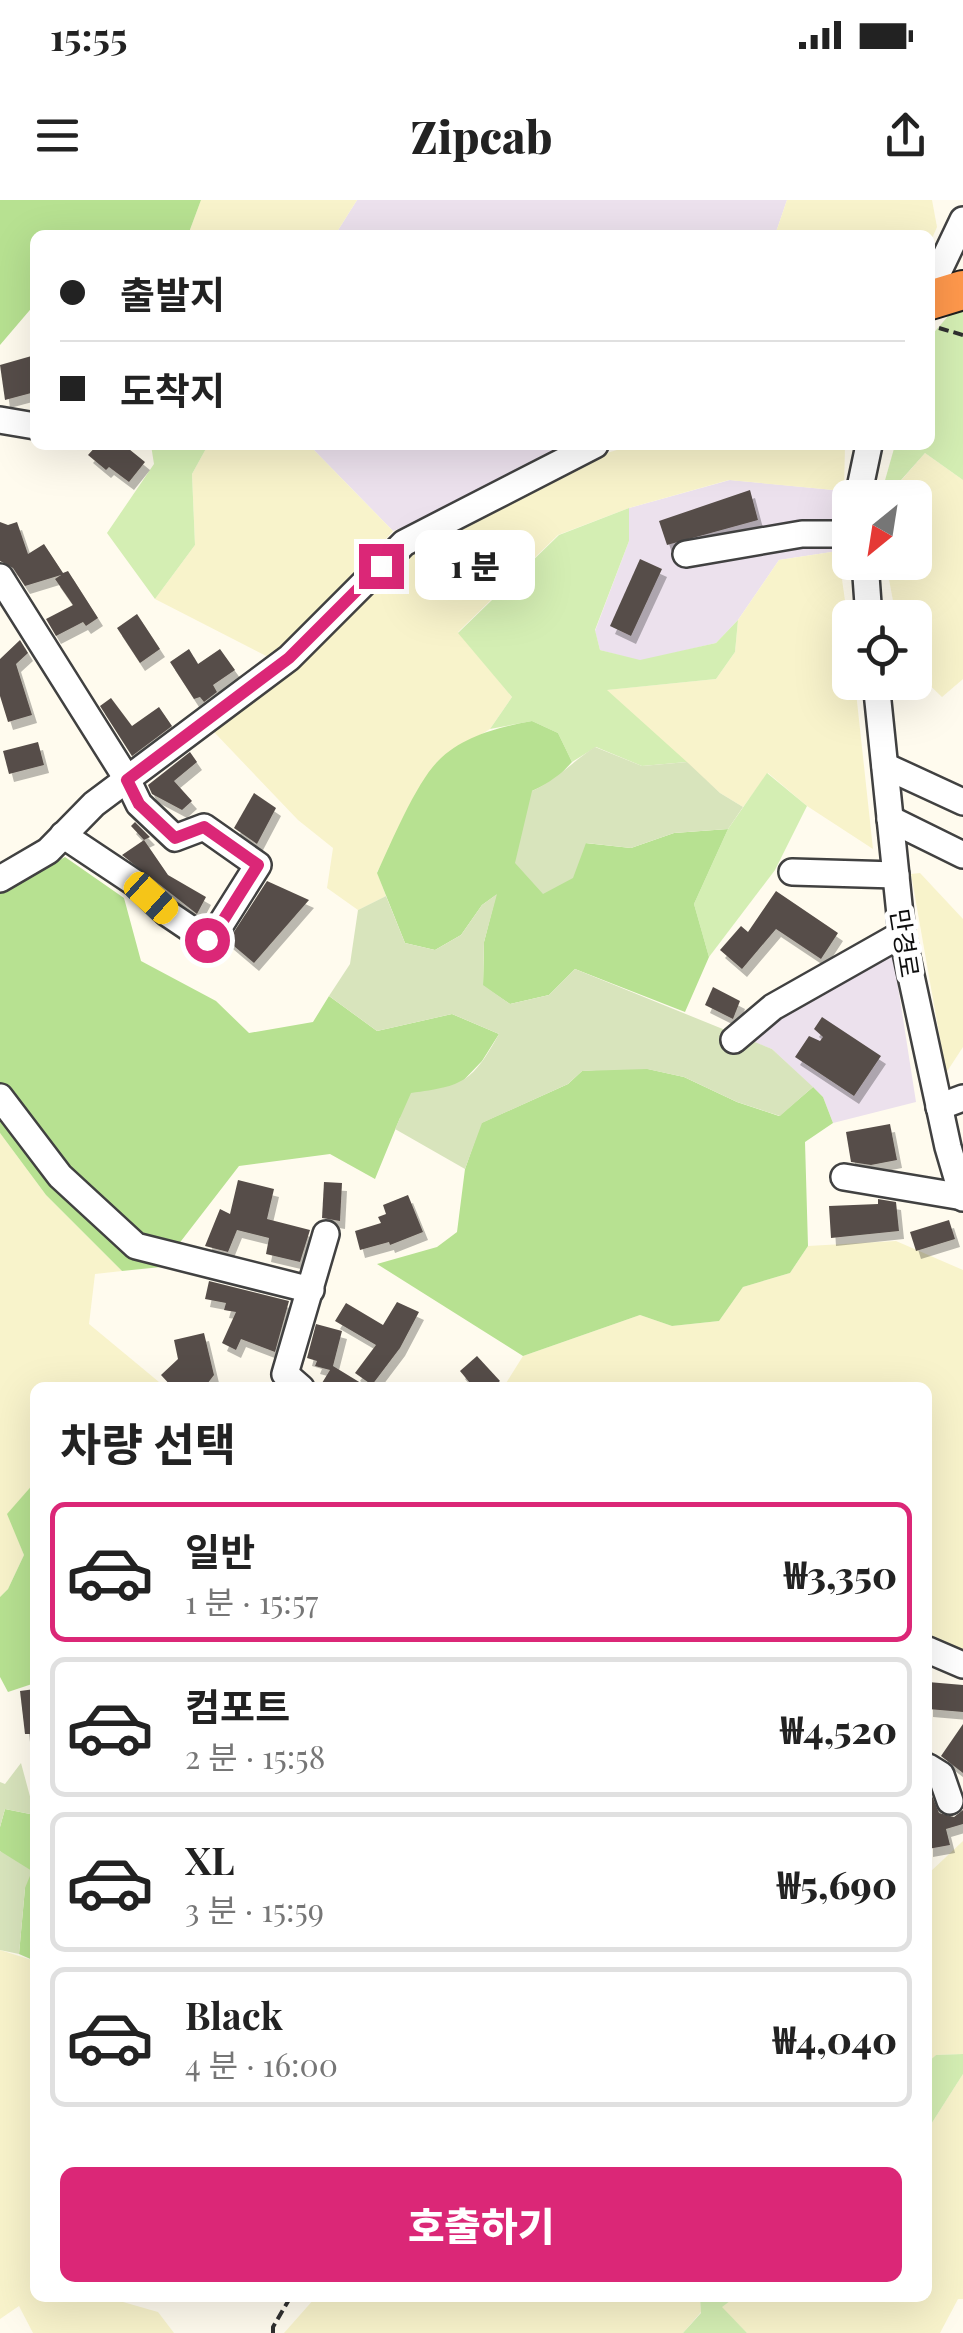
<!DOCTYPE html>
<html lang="ko">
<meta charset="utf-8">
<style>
body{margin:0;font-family:"Playfair Display","Noto Sans KR",serif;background:#f6f6f6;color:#222;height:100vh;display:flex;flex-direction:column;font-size:38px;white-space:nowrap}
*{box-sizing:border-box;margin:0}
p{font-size:32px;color:#767676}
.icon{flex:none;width:55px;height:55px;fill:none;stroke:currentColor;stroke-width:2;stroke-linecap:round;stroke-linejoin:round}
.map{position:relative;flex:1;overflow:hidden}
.details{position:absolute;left:30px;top:1182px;width:902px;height:920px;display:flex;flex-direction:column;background:#fff;border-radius:15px;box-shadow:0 10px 40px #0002}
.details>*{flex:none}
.guide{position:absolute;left:30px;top:30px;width:905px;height:220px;border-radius:15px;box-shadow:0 10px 40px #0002;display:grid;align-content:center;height:220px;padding:0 30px;background:#fff}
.needle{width:65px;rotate:210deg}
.controls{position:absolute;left:832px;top:280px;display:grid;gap:20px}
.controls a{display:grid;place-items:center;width:100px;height:100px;border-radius:15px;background:#fff;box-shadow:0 10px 40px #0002;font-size:50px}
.end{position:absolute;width:45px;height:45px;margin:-22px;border:12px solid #db2777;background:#fff;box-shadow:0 0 0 5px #fff}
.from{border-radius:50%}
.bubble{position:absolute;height:70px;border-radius:15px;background:#fff;box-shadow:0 10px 40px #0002;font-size:32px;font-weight:800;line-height:70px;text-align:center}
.car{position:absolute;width:30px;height:60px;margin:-30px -15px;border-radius:12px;box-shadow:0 0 8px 2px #0007;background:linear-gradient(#f5c518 24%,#345 0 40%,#f5c518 0 76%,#345 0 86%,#f5c518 0)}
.guide b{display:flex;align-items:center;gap:35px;height:95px;font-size:38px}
.guide b+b{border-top:2px solid #e0e0e0}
.guide i{width:25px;height:25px;background:#222}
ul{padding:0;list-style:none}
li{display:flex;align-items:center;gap:30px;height:140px;margin:0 20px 15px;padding:0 10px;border:5px solid #e0e0e0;border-radius:15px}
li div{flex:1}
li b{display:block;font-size:38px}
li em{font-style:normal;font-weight:800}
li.on{border-color:#db2777}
li>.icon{width:90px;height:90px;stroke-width:1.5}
h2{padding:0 30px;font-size:45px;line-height:120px}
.primary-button{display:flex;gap:20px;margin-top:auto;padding:20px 30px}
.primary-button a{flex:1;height:115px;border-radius:15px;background:#db2777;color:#fff;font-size:40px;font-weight:800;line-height:115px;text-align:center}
.status{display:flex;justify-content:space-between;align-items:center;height:70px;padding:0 50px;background:#fff;direction:ltr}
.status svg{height:28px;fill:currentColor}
header{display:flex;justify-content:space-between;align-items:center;height:130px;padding:0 30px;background:#fff;font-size:45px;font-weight:800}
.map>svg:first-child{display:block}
</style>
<div class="status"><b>15:55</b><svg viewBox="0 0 49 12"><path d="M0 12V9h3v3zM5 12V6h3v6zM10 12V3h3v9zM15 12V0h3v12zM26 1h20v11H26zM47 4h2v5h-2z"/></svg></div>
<header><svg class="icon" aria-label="menu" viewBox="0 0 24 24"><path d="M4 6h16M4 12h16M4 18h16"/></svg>Zipcab<svg class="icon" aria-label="share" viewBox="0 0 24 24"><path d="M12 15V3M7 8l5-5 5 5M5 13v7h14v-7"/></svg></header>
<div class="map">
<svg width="963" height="2133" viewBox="0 0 963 2133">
<defs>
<filter id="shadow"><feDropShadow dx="5" dy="8" stdDeviation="0" flood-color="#0004"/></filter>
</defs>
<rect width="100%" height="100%" fill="#fffbee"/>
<!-- industrial -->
<g fill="#ece1ed">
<polygon points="357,0 787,0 775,35 335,35"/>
<polygon points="309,245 590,245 457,307 393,331"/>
<polygon points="730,280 844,291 838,351 779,360 738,420 716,443 640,461 600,450 595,431 629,341 629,308"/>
<polygon points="890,735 916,902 833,923 823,897 772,849 728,832"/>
</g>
<!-- farmland -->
<g fill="#f8f3cb">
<polygon points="201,0 357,0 335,35 188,35"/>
<polygon points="787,0 932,0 937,27 930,43 930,35 775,35"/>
<polygon points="208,245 309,245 393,331 276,461 155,399 195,345 192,274"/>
<polygon points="633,245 845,245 844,291 729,280 629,308 558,335 458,432 512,497 490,529 438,561 377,672 386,696 358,710 327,688 333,648 298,620 214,532 289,476 418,347 594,257"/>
<polygon points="925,253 963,280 963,479 942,497 915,471 915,418 896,417 886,363 915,362 915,298 886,298"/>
<polygon points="838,351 850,436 850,482 855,483 873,649 807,606 768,573 743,607 720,593 606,490 716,479 735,452 738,420 779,360"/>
<polygon points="920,673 963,719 963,847 946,873 911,674"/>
<polygon points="0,933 46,995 122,1071 95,1074 89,1124 165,1187 35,1188 35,1282 8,1314 24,1355 8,1389 0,1397"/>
<polygon points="896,1041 963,1070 963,1456 928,1441 928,1188 503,1188 523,1156 640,1115 672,1126 719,1121 743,1087 790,1073 808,1046"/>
<polygon points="963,1641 963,1854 936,1855 928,1862 928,1674"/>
<polygon points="0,1750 35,1761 35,2098 109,2098 158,2112 174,2133 33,2133 19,2106 0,2119"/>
<polygon points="963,1874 963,2099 958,2099 940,2133 747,2133 721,2107 734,2098 928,2098 928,1929"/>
<polygon points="315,2098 700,2098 701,2112 683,2133 284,2133"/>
</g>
<!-- green -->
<g fill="#d4eeb3">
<polygon points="956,107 963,107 963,280 925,253 886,297 880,298 895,245 930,245 930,137"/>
<polygon points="151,245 208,245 192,274 195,345 155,399 107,333 154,264"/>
<polygon points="629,308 629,341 595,430 600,450 640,460 716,443 738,420 735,452 716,479 607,490 687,562 642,566 596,547 572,562 558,533 532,521 490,529 512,497 458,433 559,335"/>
<polygon points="767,573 807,606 775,670 709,757 694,704 728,629"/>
<polygon points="963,1854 963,1874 928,1929 928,1862 936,1855"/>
<polygon points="700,2098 734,2098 722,2107 747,2133 683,2133 701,2113"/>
</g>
<!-- forest -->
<g fill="#b7e191">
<polygon points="0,0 201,0 188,35 35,35 35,104 0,145"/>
<path d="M532,521L558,533L572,562L555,580L532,591L585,643L631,648L674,633L728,629L694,704L709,757L685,812L575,769L549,795L510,804L483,786L484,742L496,695L482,705L461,735L435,750L405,743L377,673C391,643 416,583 438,561C463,536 499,527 532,521Z"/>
<polygon points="65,657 124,698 141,761 216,801 249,833 313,822 329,796 377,831 452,814 499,834 482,861 457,887 400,918 375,979 330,954 239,966 161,1067 122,1071 46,995 0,933 0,693"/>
<polygon points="639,867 684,877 737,902 779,916 813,887 823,897 833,923 805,942 808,1046 790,1073 743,1087 719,1121 672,1126 640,1115 523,1156 377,1064 437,1047 457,1032 465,969 481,923 568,884 582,871"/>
<polygon points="35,1282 35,1483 8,1492 0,1477 0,1397 8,1389 24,1355 7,1314"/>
<polygon points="5,1609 35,1615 35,1761 19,1754 25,1688 0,1651 0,1627"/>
</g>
<!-- cemetery -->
<g fill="#d8e4bc">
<path d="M595,547L642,566L687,562L720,593L743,607L728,629L674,633L631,648L586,643L573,678L543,694L515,663L532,591C557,580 573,561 595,547Z"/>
<path d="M497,694L484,742L483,785L510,804L549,795L575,769L772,849L813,887L780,916L737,902L684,877L647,869L582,871L568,884L482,923L465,969L395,929L411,893C464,886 472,882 499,834L452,814L377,831L329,796L350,764L358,710L386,696L405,743L435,750L461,735L482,705Z"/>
<polygon points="21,1563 35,1615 5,1609 0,1627 0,1582 5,1584"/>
<polygon points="0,1651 32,1671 25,1688 19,1754 0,1750"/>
</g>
<!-- building -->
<g fill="#574e49" filter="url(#shadow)">
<polygon points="35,155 35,192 5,200 0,165"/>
<polygon points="97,245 124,245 145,262 129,282 109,267 106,270 88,255"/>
<polygon points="750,290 758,320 667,345 659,321"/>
<polygon points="0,322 8,325 17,322 28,354 44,344 63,373 68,371 98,418 86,426 83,422 56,436 46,419 73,405 55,379 61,375 25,386 13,368 0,361"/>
<polygon points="640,359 662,369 631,436 610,426"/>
<polygon points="137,414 160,449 140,463 117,428"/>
<polygon points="20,440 28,453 16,464 32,515 8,522 0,496 0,459"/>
<polygon points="189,449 198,464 220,449 235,470 213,485 217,492 204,502 200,497 194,499 170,462"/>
<polygon points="111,498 132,526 159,507 172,526 132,556 100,506"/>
<polygon points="38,542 44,565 9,574 3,551"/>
<polygon points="190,552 197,562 174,581 192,601 182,610 152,594 148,585"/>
<polygon points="254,593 276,608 257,644 234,628"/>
<polygon points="135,622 150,637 144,640 168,675 206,697 197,714 122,655 144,640 131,626"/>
<polygon points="267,681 309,700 254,763 228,741"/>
<polygon points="776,691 838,733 821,759 776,729 742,769 720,750 741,726 748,732"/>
<polygon points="713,787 740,801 733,819 705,805"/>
<polygon points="822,817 881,856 854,896 795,857 809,836 820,841 823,837 814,829"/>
<polygon points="890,924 897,960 871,965 851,962 846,932"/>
<polygon points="238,980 274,989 267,1019 310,1030 300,1062 266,1054 269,1038 237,1030 228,1052 205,1046 220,1009 230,1014"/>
<polygon points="324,982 342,983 340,1021 322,1018"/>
<polygon points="408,995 423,1032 390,1045 389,1042 360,1050 355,1031 381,1023 378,1017 386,1014 383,1005"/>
<polygon points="878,999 896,1002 899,1031 831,1038 829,1006 878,1004"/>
<polygon points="949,1020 955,1039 916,1051 910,1032"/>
<polygon points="209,1081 289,1101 275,1152 241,1139 236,1150 222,1143 236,1112 224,1110 226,1103 205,1099"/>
<polygon points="397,1102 419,1112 400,1148 372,1185 355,1173 376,1145 335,1121 346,1103 383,1125"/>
<polygon points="316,1124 342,1131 333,1166 369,1188 330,1188 322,1183 330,1170 315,1166 317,1161 307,1158"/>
<polygon points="204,1133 214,1175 204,1188 173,1188 161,1175 178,1159 174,1140"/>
<polygon points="477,1156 500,1181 492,1188 474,1188 460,1171"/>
<polygon points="928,1482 963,1485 963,1512 928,1509"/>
<polygon points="35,1489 35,1534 25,1534 20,1491"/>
<polygon points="963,1524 963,1573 941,1556"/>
<polygon points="928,1586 939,1613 954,1617 963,1610 963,1624 946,1629 950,1645 928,1649"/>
</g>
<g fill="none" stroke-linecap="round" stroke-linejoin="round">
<!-- minor casing -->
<g stroke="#414141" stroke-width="30">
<g id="minor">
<polyline points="930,89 963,20"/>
<polyline points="0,220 35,226"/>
<polyline points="862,298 861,283 869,245"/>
<polyline points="686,354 802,334 850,334"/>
<polyline points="865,362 869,418"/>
<polyline points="0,377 127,579 139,604 175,638 204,627 258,665 219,727 207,740 167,713 135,683 63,635"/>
<polyline points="876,482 902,734 948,947 963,998"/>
<polyline points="885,566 963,602"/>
<polyline points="890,619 963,655"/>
<polyline points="792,672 896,675"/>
<polyline points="0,679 48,651 94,604 289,458 404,343 595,245"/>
<polyline points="734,840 773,807 902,734"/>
<polyline points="0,897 60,976 136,1046 311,1090"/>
<polyline points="939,907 963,898"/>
<polyline points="844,977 963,997"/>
<polyline points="301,1188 285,1174 326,1034"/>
<polyline points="928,1450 963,1465"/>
<polyline points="928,1567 941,1575 950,1601"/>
</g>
</g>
<!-- highway casing -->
<g stroke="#1f1f1f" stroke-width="42">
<polyline id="highway" points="930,100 963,90"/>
</g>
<!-- path -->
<g stroke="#303030" stroke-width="4" stroke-dasharray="10 5" stroke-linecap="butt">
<polyline points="939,128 963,135"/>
<polyline points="273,2133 273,2127 290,2098"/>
</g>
<!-- minor -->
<use href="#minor" stroke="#fff" stroke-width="25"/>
<!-- highway -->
<use href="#highway" stroke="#ff984c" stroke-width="38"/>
</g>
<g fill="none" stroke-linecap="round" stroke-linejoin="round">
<!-- route -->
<polyline stroke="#db2777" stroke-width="12" points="207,740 219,727 258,665 204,627 175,638 139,604 127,580 289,458 381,366"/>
</g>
<g text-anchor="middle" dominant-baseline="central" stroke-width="10" stroke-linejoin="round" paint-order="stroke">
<!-- street labels -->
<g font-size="25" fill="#0e0e0e" stroke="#fff">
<text transform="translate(906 743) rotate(81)">만경로</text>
</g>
</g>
</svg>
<div class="controls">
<a><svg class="needle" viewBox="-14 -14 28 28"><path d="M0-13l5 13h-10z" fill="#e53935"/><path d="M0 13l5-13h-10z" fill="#767676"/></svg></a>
<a><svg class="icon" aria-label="locate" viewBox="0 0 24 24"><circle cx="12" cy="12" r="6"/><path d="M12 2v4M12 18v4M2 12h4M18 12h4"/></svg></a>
</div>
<i class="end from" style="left:207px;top:740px"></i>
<i class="end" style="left:381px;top:366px"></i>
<div class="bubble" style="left:415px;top:330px;width:120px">1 분</div>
<i class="car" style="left:151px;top:698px;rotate:132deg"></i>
<div class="guide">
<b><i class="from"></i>출발지</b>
<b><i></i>도착지</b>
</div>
<section class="details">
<h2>차량 선택</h2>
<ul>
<li class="on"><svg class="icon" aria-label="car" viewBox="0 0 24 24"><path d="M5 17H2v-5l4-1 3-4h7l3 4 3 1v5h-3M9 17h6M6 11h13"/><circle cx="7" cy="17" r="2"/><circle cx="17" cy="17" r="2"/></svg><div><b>일반</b><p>1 분 · 15:57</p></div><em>₩3,350</em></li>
<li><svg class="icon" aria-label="car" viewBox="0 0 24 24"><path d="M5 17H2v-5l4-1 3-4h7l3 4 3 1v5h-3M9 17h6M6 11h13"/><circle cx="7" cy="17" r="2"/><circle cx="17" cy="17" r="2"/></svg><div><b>컴포트</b><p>2 분 · 15:58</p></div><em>₩4,520</em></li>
<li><svg class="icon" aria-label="car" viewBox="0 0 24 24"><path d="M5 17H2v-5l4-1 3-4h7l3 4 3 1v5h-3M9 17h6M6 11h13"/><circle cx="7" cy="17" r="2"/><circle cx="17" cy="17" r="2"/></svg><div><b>XL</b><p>3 분 · 15:59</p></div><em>₩5,690</em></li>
<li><svg class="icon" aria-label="car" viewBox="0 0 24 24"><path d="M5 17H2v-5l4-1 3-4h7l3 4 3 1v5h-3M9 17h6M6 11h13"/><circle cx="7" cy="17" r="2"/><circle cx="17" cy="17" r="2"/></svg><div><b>Black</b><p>4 분 · 16:00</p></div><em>₩4,040</em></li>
</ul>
<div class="primary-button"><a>호출하기</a></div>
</section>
</div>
